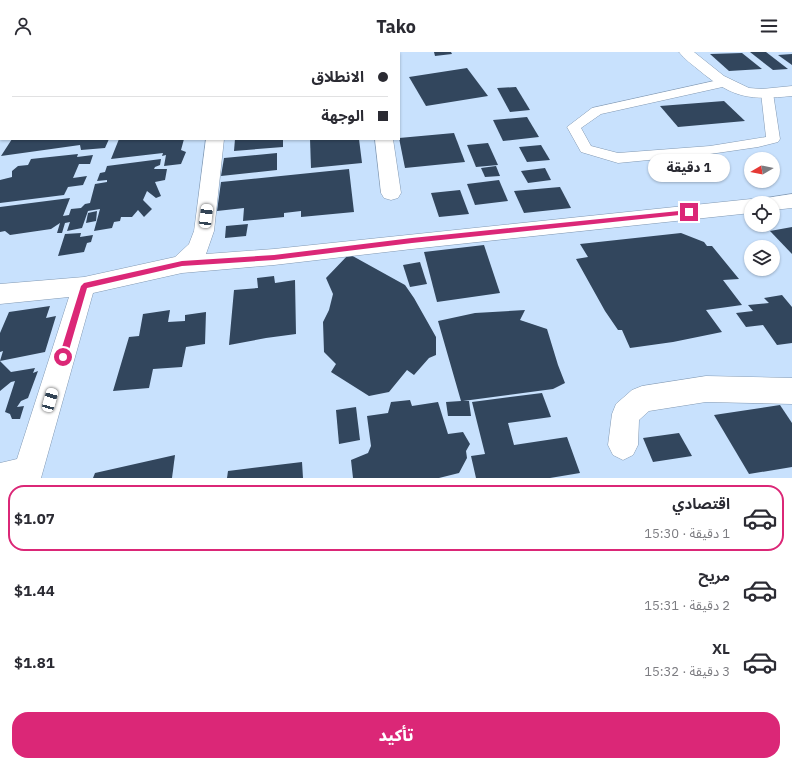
<!DOCTYPE html>
<html lang="ar">
<meta charset="utf-8">
<style>
body{margin:0;font-family:"IBM Plex Sans","Noto Sans Arabic",sans-serif;background:#f2f2f3;color:#2b2b33;direction:rtl;height:100vh;display:flex;flex-direction:column;font-size:15px;white-space:nowrap}
*{box-sizing:border-box;margin:0}
p{font-size:13px;color:#7c7c81}
.icon{flex:none;width:22px;height:22px;fill:none;stroke:currentColor;stroke-width:2;stroke-linecap:round;stroke-linejoin:round}
.map{position:relative;height:426px;overflow:hidden;direction:ltr}
.details{display:flex;flex-direction:column;background:#fff;flex:1}
.details>*{flex:none}
.top-card{position:absolute;left:0px;top:0px;width:400px;height:88px;box-shadow:0 1px 3px #0004;direction:rtl;display:grid;align-content:center;height:88px;padding:0 12px;background:#fff}
.needle{width:26px;rotate:260deg}
.tools{position:absolute;left:744px;top:100px;display:grid;gap:8px}
.tools a{display:grid;place-items:center;width:36px;height:36px;border-radius:50%;background:#fff;box-shadow:0 1px 3px #0004;font-size:20px}
.end{position:absolute;width:18px;height:18px;margin:-9px;border:5px solid #db2777;background:#fff;box-shadow:0 0 0 2px #fff}
.from{border-radius:50%}
.bubble{position:absolute;height:28px;border-radius:14px;background:#fff;box-shadow:0 1px 3px #0004;font-size:13px;font-weight:800;line-height:28px;text-align:center;direction:rtl}
.car{position:absolute;width:12px;height:24px;margin:-12px -6px;border-radius:5px;box-shadow:0 0 3px 1px #0007;background:linear-gradient(#fff 24%,#345 0 40%,#fff 0 76%,#345 0 86%,#fff 0)}
.top-card b{display:flex;align-items:center;gap:14px;height:38px;font-size:15px}
.top-card b+b{border-top:1px solid #e1e1e2}
.top-card i{width:10px;height:10px;background:#2b2b33}
ul{padding:7px 0 0;list-style:none}
li{display:flex;align-items:center;gap:12px;height:66px;margin:0 8px 6px;padding:0 4px;border:2px solid transparent;border-radius:16px}
li div{flex:1}
li b{display:block;font-size:15px}
li em{font-style:normal;font-weight:800}
li.active{border-color:#db2777}
li>.icon{width:36px;height:36px;stroke-width:1.5}
.primary-button{display:flex;gap:8px;margin-top:auto;padding:8px 12px}
.primary-button a{flex:1;height:46px;border-radius:16px;background:#db2777;color:#fff;font-size:16px;font-weight:800;line-height:46px;text-align:center}
header{display:flex;justify-content:space-between;align-items:center;height:52px;padding:0 12px;background:#fff;font-size:18px;font-weight:800}
.map>svg:first-child{display:block}
</style>
<header><svg class="icon" aria-label="menu" viewBox="0 0 24 24"><path d="M4 6h16M4 12h16M4 18h16"/></svg>Tako<svg class="icon" aria-label="person" viewBox="0 0 24 24"><circle cx="12" cy="8" r="4"/><path d="M4 21q1-7 8-7t8 7"/></svg></header>
<div class="map">
<svg width="792" height="426" viewBox="0 0 792 426">
<rect width="100%" height="100%" fill="#c8e1fd"/>
<!-- building -->
<g fill="#32465d">
<polygon points="434,0 451,0 452,2 435,4"/>
<polygon points="750,0 766,0 788,17 773,18"/>
<polygon points="742,1 762,17 729,19 710,2"/>
<polygon points="792,2 792,13 778,3"/>
<polygon points="467,16 488,44 426,54 409,25"/>
<polygon points="516,35 530,58 510,60 497,36"/>
<polygon points="724,49 745,69 678,75 660,54"/>
<polygon points="527,65 539,85 503,89 493,68"/>
<polygon points="454,81 465,110 405,116 399,86"/>
<polygon points="12,87 109,87 105,96 81,98 80,93 1,104"/>
<polygon points="119,87 184,87 181,98 186,100 181,112 164,114 166,103 162,104 163,101 111,107"/>
<polygon points="235,87 283,87 283,95 234,99"/>
<polygon points="310,87 359,87 362,111 311,116"/>
<polygon points="488,91 498,113 476,115 467,93"/>
<polygon points="541,93 550,108 527,110 519,95"/>
<polygon points="277,101 277,118 221,124 224,106"/>
<polygon points="78,102 77,105 93,103 90,112 79,112 73,126 87,124 83,133 68,135 64,143 0,151 0,128 12,125 12,119 18,114 28,113 31,107"/>
<polygon points="161,107 160,113 155,115 154,117 167,117 165,128 155,130 161,144 156,146 147,139 143,148 152,157 144,165 138,158 132,165 121,165 120,169 114,170 112,176 94,179 100,157 88,159 82,176 67,179 70,170 65,171 62,181 57,181 60,171 51,177 10,183 5,179 0,180 0,155 70,146 63,164 69,163 71,157 81,156 85,152 90,151 95,132 107,130 107,128 97,129 100,121 105,120 107,114"/>
<polygon points="496,114 500,124 485,125 481,116"/>
<polygon points="545,116 551,128 528,131 521,119"/>
<polygon points="349,117 354,160 301,165 301,159 284,161 284,165 243,169 244,156 217,159 221,130"/>
<polygon points="499,128 508,149 475,153 467,132"/>
<polygon points="560,135 571,156 524,161 514,139"/>
<polygon points="460,138 469,162 439,165 431,141"/>
<polygon points="97,159 96,169 86,171 88,161"/>
<polygon points="248,172 246,184 225,186 226,174"/>
<polygon points="792,175 792,202 770,179"/>
<polygon points="81,181 80,185 93,183 91,190 87,191 84,200 58,204 65,182"/>
<polygon points="681,181 704,190 707,194 712,194 739,227 723,228 742,253 706,258 722,280 673,290 630,296 622,278 618,278 605,259 576,207 588,205 580,192"/>
<polygon points="484,193 500,241 437,250 424,200"/>
<polygon points="349,202 405,233 414,246 436,285 436,303 429,306 414,323 407,318 389,340 369,344 331,320 336,312 324,300 323,270 329,258 333,242 326,226"/>
<polygon points="420,210 427,232 410,235 403,213"/>
<polygon points="274,224 275,231 295,228 296,282 266,286 229,293 234,238 258,236 257,226"/>
<polygon points="782,243 792,255 792,291 777,293 763,273 746,275 736,261 753,259 748,253 769,251 764,246"/>
<polygon points="50,254 46,266 56,264 45,300 0,309 3,299 0,300 0,281 9,260"/>
<polygon points="170,258 168,270 185,269 185,263 206,260 205,292 186,295 182,315 153,317 149,336 113,339 129,285 139,284 143,262"/>
<polygon points="525,258 520,268 547,277 558,313 565,331 553,337 463,349 469,349 471,364 448,364 446,350 461,349 438,269 475,261"/>
<polygon points="0,309 11,320 35,316 33,321 38,319 28,346 21,349 17,355 24,354 20,367 12,367 10,362 5,360 15,329 11,330 0,339"/>
<polygon points="542,341 551,365 508,371 514,393 567,385 580,421 550,426 476,426 471,404 485,402 472,350"/>
<polygon points="410,348 412,354 438,350 448,382 463,380 470,392 466,399 467,406 459,421 439,426 353,426 351,408 368,401 371,394 367,364 388,361 391,350"/>
<polygon points="780,353 792,371 792,415 749,422 714,363"/>
<polygon points="356,355 360,388 339,392 336,358"/>
<polygon points="679,381 692,404 653,410 643,386"/>
<polygon points="175,403 172,426 93,426 95,421"/>
<polygon points="302,410 303,426 227,426 228,419"/>
</g>
<g fill="none" stroke-linecap="round" stroke-linejoin="round">
<!-- service casing -->
<g stroke="#8299b3" stroke-width="1">
<polygon id="service" points="723,27 727,28 729,31 727,34 601,62 581,76 591,94 618,101 710,94 766,85 761,41 763,38 771,38 773,41 780,87 778,90 758,95 710,102 618,111 581,100 567,75 592,56"/>
</g>
<!-- minor casing -->
<g stroke="#8299b3" stroke-width="1">
<g id="minor">
<polygon points="40,0 54,0 39,1"/>
<polygon points="94,0 117,0 93,1"/>
<rect x="219" y="0" width="14" height="1"/>
<rect x="366" y="0" width="14" height="1"/>
<path d="M679,0H694L724,24L749,36L762,37L792,34V44C750,48 734,47 700,19C693,13 684,7 679,0Z"/>
<polygon points="0,60 1,60 0,72"/>
<polygon points="206,87 224,87 214,179 206,202 274,197 751,147 758,149 759,151 751,151 751,161 412,197 274,213 182,221 93,241 41,426 0,426 0,411 17,407 69,245 0,252 0,232 84,225 175,205 189,192 194,179"/>
<polygon points="375,87 393,87 401,141 398,146 391,148 384,146 381,141"/>
<polygon points="792,142 792,156 773,158 773,151 763,151 766,146"/>
<polygon points="706,324 792,326 792,352 706,350 649,359 639,368 638,393 633,403 623,408 613,403 608,393 612,362 616,352 632,338 642,334"/>
</g>
</g>
<!-- service -->
<use href="#service" fill="#fff" fill-rule="evenodd"/>
<!-- minor -->
<use href="#minor" fill="#fff" fill-rule="evenodd"/>
</g>
<!-- route -->
<polygon fill="#db2777" points="689,158 692,160 689,162 412,191 274,208 182,214 87,236 67,305 63,309 59,305 81,234 84,231 182,209 274,203 412,186"/>
</svg>
<div class="tools">
<a><svg class="needle" viewBox="-14 -14 28 28"><path d="M0-13l5 13h-10z" fill="#e53935"/><path d="M0 13l5-13h-10z" fill="#7c7c81"/></svg></a>
<a><svg class="icon" aria-label="locate" viewBox="0 0 24 24"><circle cx="12" cy="12" r="6"/><path d="M12 2v4M12 18v4M2 12h4M18 12h4"/></svg></a>
<a><svg class="icon" aria-label="layers" viewBox="0 0 24 24"><path d="M12 4l9 5-9 5-9-5zM3 14l9 5 9-5"/></svg></a>
</div>
<i class="end from" style="left:63px;top:305px"></i>
<i class="end" style="left:689px;top:160px"></i>
<div class="bubble" style="left:648px;top:102px;width:82px">1 دقيقة</div>
<i class="car" style="left:206px;top:164px;rotate:7deg"></i>
<i class="car" style="left:50px;top:348px;rotate:16deg"></i>
<div class="top-card">
<b><i class="from"></i>الانطلاق</b>
<b><i></i>الوجهة</b>
</div>
</div>
<section class="details">
<ul>
<li class="active"><svg class="icon" aria-label="car" viewBox="0 0 24 24"><path d="M5 17H2v-5l4-1 3-4h7l3 4 3 1v5h-3M9 17h6M6 11h13"/><circle cx="7" cy="17" r="2"/><circle cx="17" cy="17" r="2"/></svg><div><b>اقتصادي</b><p>1 دقيقة · 15:30</p></div><em>$1.07</em></li>
<li><svg class="icon" aria-label="car" viewBox="0 0 24 24"><path d="M5 17H2v-5l4-1 3-4h7l3 4 3 1v5h-3M9 17h6M6 11h13"/><circle cx="7" cy="17" r="2"/><circle cx="17" cy="17" r="2"/></svg><div><b>مريح</b><p>2 دقيقة · 15:31</p></div><em>$1.44</em></li>
<li><svg class="icon" aria-label="car" viewBox="0 0 24 24"><path d="M5 17H2v-5l4-1 3-4h7l3 4 3 1v5h-3M9 17h6M6 11h13"/><circle cx="7" cy="17" r="2"/><circle cx="17" cy="17" r="2"/></svg><div><b>XL</b><p>3 دقيقة · 15:32</p></div><em>$1.81</em></li>
</ul>
<div class="primary-button"><a>تأكيد</a></div>
</section>
